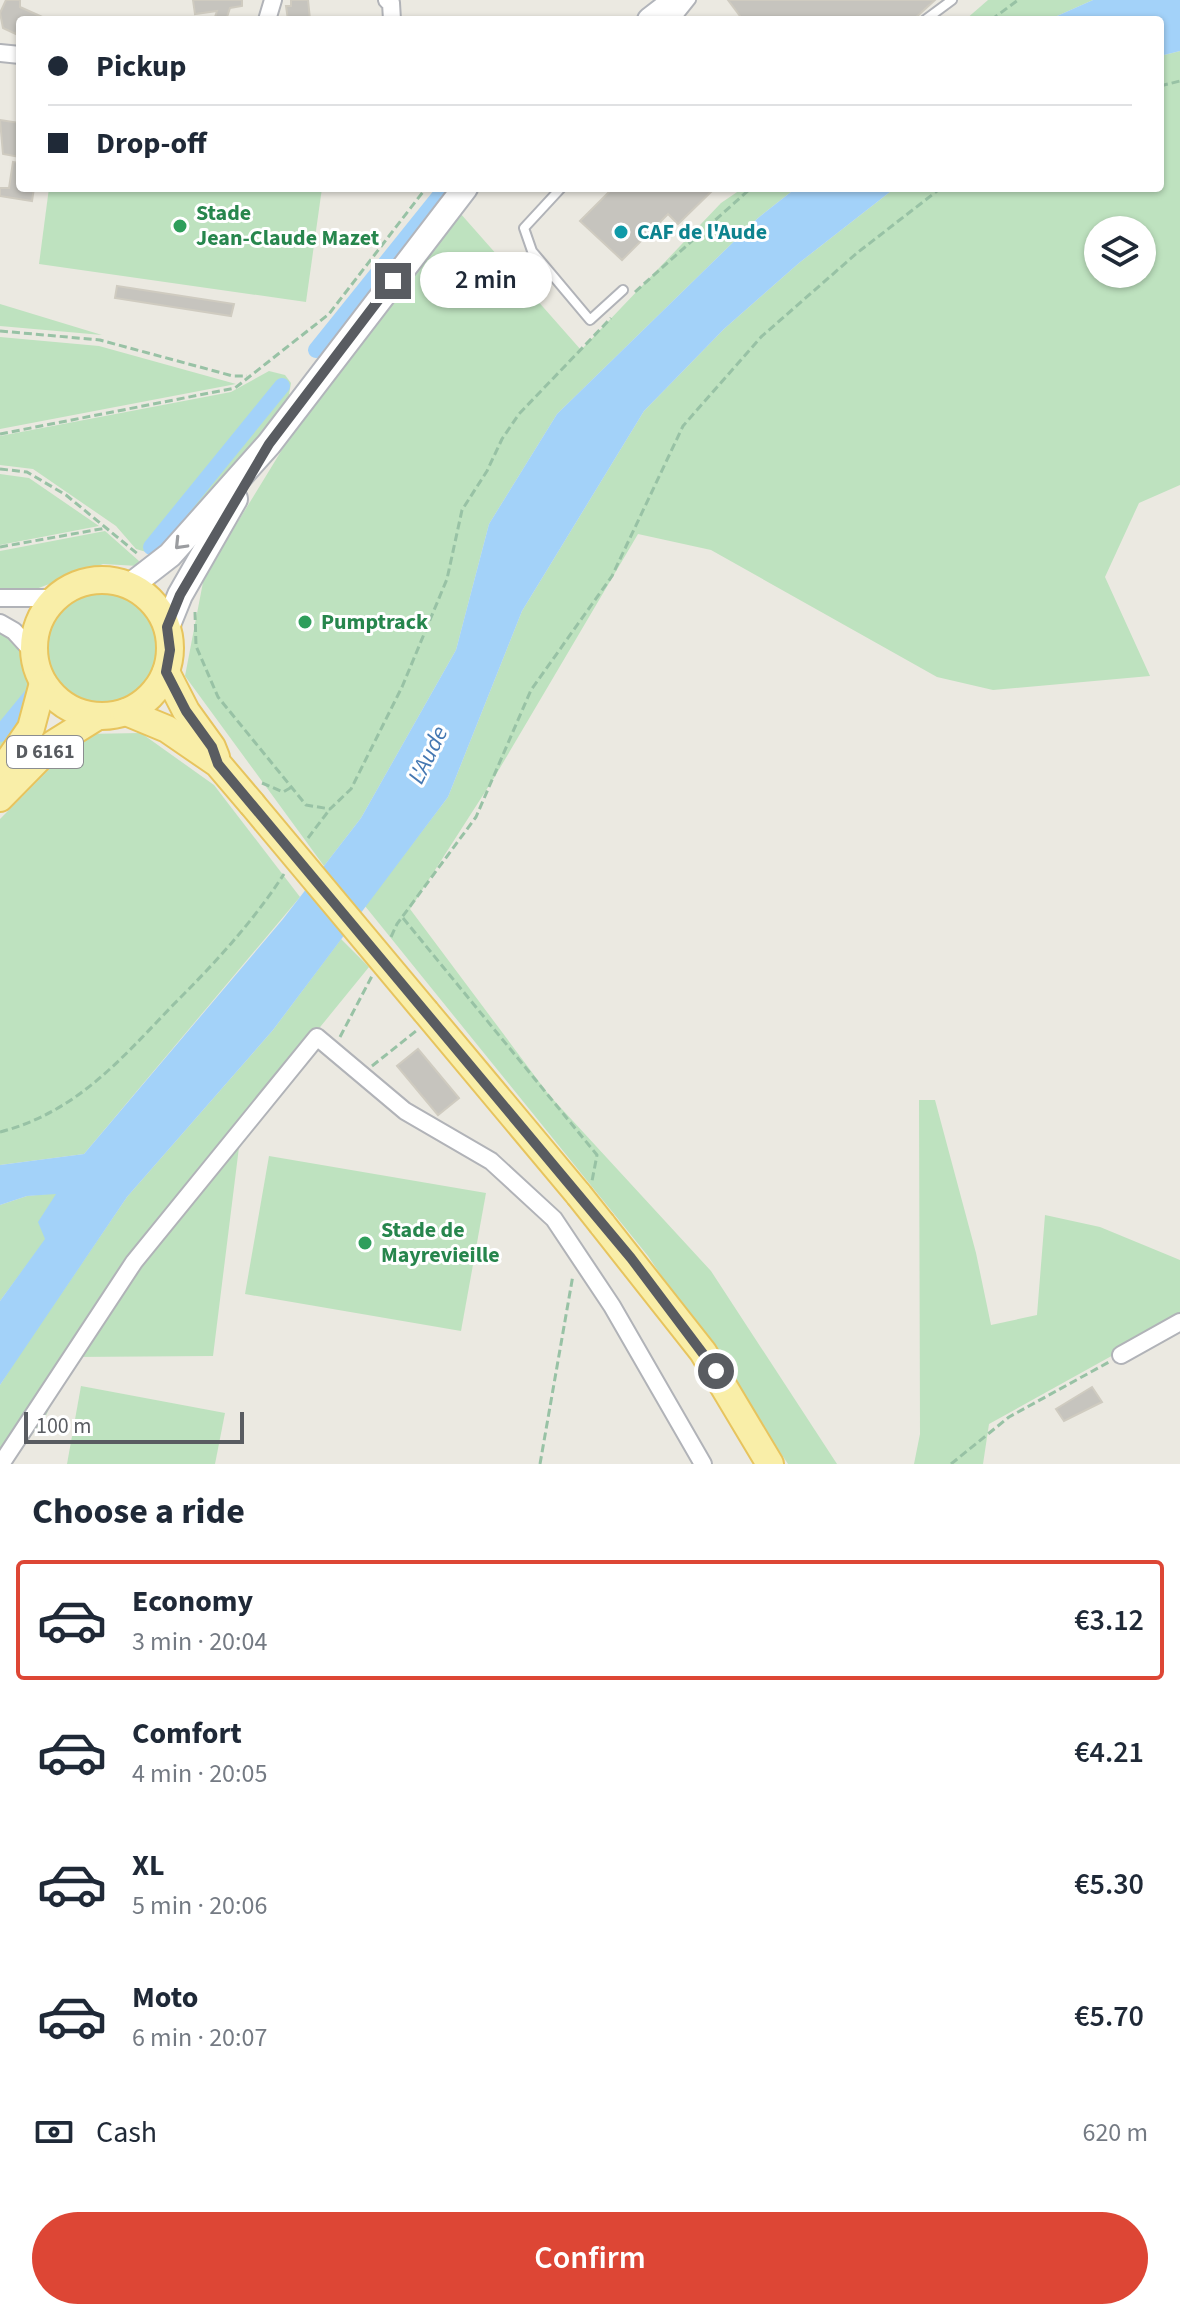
<!DOCTYPE html>
<meta charset="utf-8">
<style>
body{margin:0;font-family:"Source Sans 3",sans-serif;background:#f2f2f3;color:#1f2937;height:100vh;display:flex;flex-direction:column;font-size:30px;white-space:nowrap}
*{box-sizing:border-box;margin:0}
p{font-size:26px;color:#747a83}
.icon{flex:none;width:44px;height:44px;fill:none;stroke:currentColor;stroke-width:2;stroke-linecap:round;stroke-linejoin:round}
.map{position:relative;height:1464px;overflow:hidden}
.sheet{display:flex;flex-direction:column;background:#fff;flex:1}
.sheet>*{flex:none}
.top-card{position:absolute;left:16px;top:16px;width:1148px;height:176px;border-radius:8px;box-shadow:0 2px 6px #0004;display:grid;align-content:center;height:176px;padding:0 32px;background:#fff}
.controls{position:absolute;left:1084px;top:216px;display:grid;gap:16px}
.controls a{display:grid;place-items:center;width:72px;height:72px;border-radius:50%;background:#fff;box-shadow:0 2px 6px #0004;font-size:40px}
.scale{position:absolute;left:24px;bottom:20px;width:220px;box-sizing:border-box;padding-left:8px;border:4px solid #595c61;border-top:0;font-size:22px;line-height:28px;white-space:nowrap;color:#595c61;-webkit-text-stroke:6px #fff;paint-order:stroke}
.end{position:absolute;width:36px;height:36px;margin:-18px;border:10px solid #595c61;background:#fff;box-shadow:0 0 0 4px #fff}
.from{border-radius:50%}
.bubble{position:absolute;height:56px;border-radius:28px;background:#fff;box-shadow:0 2px 6px #0004;font-size:26px;font-weight:600;line-height:56px;text-align:center}
.top-card b{display:flex;align-items:center;gap:28px;height:76px;font-size:30px}
.top-card b+b{border-top:2px solid #e0e1e3}
.top-card i{width:20px;height:20px;background:#1f2937}
ul{padding:0;list-style:none}
li{display:flex;align-items:center;gap:24px;height:120px;margin:0 16px 12px;padding:0 16px;border:4px solid transparent;border-radius:8px}
li div{flex:1}
li b{display:block;font-size:30px}
li em{font-style:normal;font-weight:600}
li.on{border-color:#dd4635}
li>.icon{width:72px;height:72px;stroke-width:1.5}
h2{padding:0 32px;font-size:36px;line-height:96px}
.pay{display:flex;align-items:center;gap:20px;height:88px;padding:0 32px;font-size:30px}
.pay p{margin-inline-start:auto}
.primary-button{display:flex;gap:16px;margin-top:auto;padding:16px 32px}
.primary-button a{flex:1;height:92px;border-radius:48px;background:#dd4635;color:#fff;font-size:32px;font-weight:600;line-height:92px;text-align:center}
.map>svg:first-child{display:block}
</style>
<div class="map">
<svg width="1180" height="1464" viewBox="0 0 1180 1464">
<rect width="100%" height="100%" fill="#ebe9e1"/>
<!-- green -->
<g fill="#bee2bf" fill-rule="evenodd">
<polygon points="988,0 1093,0 1048,20 965,20"/>
<path d="M1180,51V485L1139,503L1105,577L1150,676L993,690L937,677L711,550L638,534L494,778L410,909L549,1095L711,1271L837,1464H788L648,1256L365,906L448,797L522,611L644,411L724,329L799,263L895,188H1160V56ZM1098,230H1142V274H1098Z"/>
<polygon points="49,188 322,188 306,302 39,264"/>
<polygon points="743,188 796,188 758,218 557,414 489,524 456,650 361,818 324,866 185,676 204,577 291,435 460,213 581,350 721,203"/>
<polygon points="0,304 102,335 0,326"/>
<polygon points="0,337 99,346 236,384 0,429"/>
<polygon points="269,371 285,375 291,383 289,395 280,413 179,532 153,554 136,549 116,526 33,469 0,465 0,436 231,392"/>
<polygon points="0,474 29,478 99,526 0,545"/>
<polygon points="105,531 139,561 138,566 103,564 36,589 0,588 0,551"/>
<circle cx="104" cy="649" r="58"/>
<polygon points="0,632 17,640 26,655 35,704 0,765"/>
<polygon points="141,733 214,785 300,897 84,1154 0,1165 0,819 84,734"/>
<polygon points="341,939 369,967 242,1123 213,1356 72,1357 45,1418 9,1464 0,1464 0,1385 14,1363 127,1197 273,1030"/>
<polygon points="919,1100 935,1100 976,1253 991,1325 1037,1315 1045,1215 1100,1227 1180,1260 1180,1318 989,1424 983,1464 914,1464 920,1434"/>
<polygon points="269,1156 486,1193 461,1331 245,1294"/>
<polygon points="57,1193 46,1239 0,1301 0,1205 27,1196"/>
<polygon points="81,1386 225,1413 215,1464 67,1464"/>
</g>
<!-- water -->
<g fill="#a3d2f9">
<polygon points="1093,0 1180,0 1180,51 1160,56 1160,20 1048,20"/>
<polygon points="796,188 895,188 799,263 724,329 644,411 522,611 448,797 273,1030 127,1197 0,1385 0,1301 45,1239 38,1222 56,1194 27,1196 0,1205 0,1165 84,1154 283,919 361,818 456,650 489,524 557,414 758,218"/>
</g>
<g fill="none" stroke-linecap="round" stroke-linejoin="round">
<!-- canal -->
<g stroke="#a3d2f9" stroke-width="16">
<polyline points="316,350 446,188"/>
<polyline points="151,547 282,386"/>
<polyline points="0,734 31,696"/>
</g>
</g>
<!-- building -->
<g fill="#c6c4be" stroke="#cfcbc0" stroke-width="2">
<polygon points="6,0 20,0 20,7 49,20 20,20 16,34 3,28 0,13"/>
<polygon points="193,0 242,0 242,6 230,8 226,20 214,20 217,11 195,14"/>
<polygon points="291,0 308,0 310,19 288,20 286,6 291,6"/>
<polygon points="728,0 935,0 913,20 743,20"/>
<polygon points="0,120 20,123 20,157 3,154"/>
<polygon points="13,162 20,163 20,188 34,188 32,201 0,196 0,188 9,188"/>
<polygon points="613,188 715,188 678,224 668,214 622,260 580,221"/>
<polygon points="117,286 234,304 231,316 115,298"/>
<polygon points="418,1049 459,1098 438,1115 397,1066"/>
<polygon points="1092,1387 1102,1402 1064,1421 1056,1409"/>
</g>
<g fill="none" stroke-linecap="round" stroke-linejoin="round">
<!-- lane casing -->
<g stroke="#b1b3b8" stroke-width="12">
<g id="lane">
<polyline points="675,20 691,0"/>
<polyline points="925,20 952,0"/>
<polyline points="561,188 524,228 532,251 590,320 623,290"/>
</g>
</g>
<!-- street casing -->
<g stroke="#b1b3b8" stroke-width="20">
<g id="street">
<polyline points="387,0 391,3 392,20"/>
<polyline points="267,20 273,0"/>
<polyline points="0,53 20,55"/>
<polyline points="0,598 56,598"/>
<polyline points="0,623 14,631 34,653"/>
<polyline points="1121,1355 1180,1322"/>
<polyline points="1,1464 134,1262 317,1037 405,1111 491,1161 554,1219 612,1306 703,1464"/>
</g>
</g>
<!-- secondary casing -->
<g stroke="#b2b5bb" stroke-width="28">
<g id="secondary">
<polyline points="650,20 676,0"/>
<polyline points="130,586 170,555 269,444 465,188"/>
<polyline points="167,627 180,595 235,499"/>
</g>
</g>
<!-- primary casing -->
<g stroke="#e7c45e" stroke-width="30">
<g id="primary">
<circle cx="102" cy="648" r="68"/>
<polyline points="166,672 186,711 212,747 216,757"/>
<polyline points="126,712 167,729 218,764 252,804"/>
<polyline points="0,773 31,728 43,683"/>
<polyline points="0,798 53,744 98,716"/>
<polyline points="426,1012 579,1195"/>
<polyline points="602,1224 703,1352 770,1464"/>
</g>
</g>
<!-- path -->
<g stroke="#98c2a5" stroke-width="3" stroke-dasharray="8 4" stroke-linecap="butt">
<polyline points="991,20 1018,0"/>
<polyline points="1160,86 1180,81"/>
<polyline points="635,292 751,188"/>
<polyline points="0,331 100,340 233,376 247,376"/>
<polyline points="0,434 235,388 329,314 426,188"/>
<polyline points="0,469 27,472 66,495 139,555"/>
<polyline points="0,547 106,528"/>
<polyline points="195,612 196,646 218,697 306,805 330,809 351,789 402,687 447,579 462,510 487,471 502,439 519,414 611,318"/>
<polyline points="262,783 283,792 292,787"/>
<polyline points="308,838 330,809"/>
<polyline points="403,918 597,1155 592,1181"/>
<polyline points="391,937 397,924 476,817 531,690 612,576 683,426 761,337 857,253 941,188"/>
<polyline points="340,1037 372,976"/>
<polyline points="372,1066 416,1031"/>
<path d="M0,1132C77,1112 121,1059 174,1004C215,963 252,923 284,874"/>
<polyline points="540,1464 573,1275"/>
<polyline points="951,1464 1009,1417 1109,1362"/>
</g>
<!-- lane -->
<use href="#lane" stroke="#fff" stroke-width="8"/>
<!-- street -->
<use href="#street" stroke="#fff" stroke-width="16"/>
<!-- secondary -->
<use href="#secondary" stroke="#fff" stroke-width="24"/>
<!-- primary -->
<use href="#primary" stroke="#f9eea8" stroke-width="26"/>
<!-- primary-bridge casing -->
<g stroke="#e7c45e" stroke-width="30" stroke-linecap="butt">
<g id="primary-bridge">
<polyline points="252,804 426,1012"/>
<polyline points="579,1195 602,1224"/>
</g>
</g>
<!-- primary-bridge -->
<use href="#primary-bridge" stroke="#f9eea8" stroke-width="26"/>
</g>
<!-- one-way arrows -->
<defs><path id="oneway-chevron" d="M-2-3.5L2.5 0L-2 3.5" fill="none" stroke-width="1.6" stroke-linecap="round" stroke-linejoin="round" transform="scale(2)"/></defs>
<use stroke="#9b9da0" href="#oneway-chevron" transform="translate(180 544) rotate(134)"/>
<g fill="none" stroke-linecap="round" stroke-linejoin="round">
<!-- route -->
<polyline stroke="#595c61" stroke-width="10" points="393,281 269,444 180,595 167,627 170,650 166,672 186,711 212,747 218,764 631,1258 716,1371"/>
</g>
<!-- markers -->
<g fill="#2e9e5b" stroke="#fff" stroke-width="3">
<circle cx="180" cy="226" r="8"/>
<circle cx="305" cy="622" r="8"/>
<circle cx="365" cy="1243" r="8"/>
</g>
<circle fill="#0f9aa8" stroke="#fff" stroke-width="3" cx="621" cy="232" r="8"/>
<g text-anchor="middle" dominant-baseline="central" stroke-width="6" stroke-linejoin="round" paint-order="stroke">
<!-- shield labels -->
<rect fill="#fff" stroke="#8b8d90" stroke-width="2" x="7" y="736" width="76" height="32" rx="6"/>
<g font-size="20" font-weight="bold" fill="#595c61">
<text x="45" y="752">D 6161</text>
</g>
<!-- leisure labels -->
<g font-size="22" font-weight="bold" fill="#27864d" stroke="#fff" text-anchor="start">
<text x="196" y="213">Stade<tspan x="196" dy="25">Jean-Claude Mazet</tspan></text>
<text x="321" y="622">Pumptrack</text>
<text x="381" y="1230">Stade de<tspan x="381" dy="25">Mayrevieille</tspan></text>
</g>
<!-- culture labels -->
<g font-size="22" font-weight="bold" fill="#0d838f" stroke="#fff" text-anchor="start">
<text x="637" y="232">CAF de l'Aude</text>
</g>
<!-- water labels -->
<g font-size="24" font-style="italic" fill="#4578b2" stroke="#fff">
<text transform="translate(428 755) rotate(-64)">L'Aude</text>
</g>
</g>
</svg>
<div class="controls">
<a><svg class="icon" aria-label="layers" viewBox="0 0 24 24"><path d="M12 4l9 5-9 5-9-5zM3 14l9 5 9-5"/></svg></a>
</div>
<div class="scale">100 m</div>
<i class="end from" style="left:716px;top:1371px"></i>
<i class="end" style="left:393px;top:281px"></i>
<div class="bubble" style="left:420px;top:252px;width:132px">2 min</div>
<div class="top-card">
<b><i class="from"></i>Pickup</b>
<b><i></i>Drop-off</b>
</div>
</div>
<section class="sheet">
<h2>Choose a ride</h2>
<ul>
<li class="on"><svg class="icon" aria-label="car" viewBox="0 0 24 24"><path d="M5 17H2v-5l4-1 3-4h7l3 4 3 1v5h-3M9 17h6M6 11h13"/><circle cx="7" cy="17" r="2"/><circle cx="17" cy="17" r="2"/></svg><div><b>Economy</b><p>3 min · 20:04</p></div><em>€3.12</em></li>
<li><svg class="icon" aria-label="car" viewBox="0 0 24 24"><path d="M5 17H2v-5l4-1 3-4h7l3 4 3 1v5h-3M9 17h6M6 11h13"/><circle cx="7" cy="17" r="2"/><circle cx="17" cy="17" r="2"/></svg><div><b>Comfort</b><p>4 min · 20:05</p></div><em>€4.21</em></li>
<li><svg class="icon" aria-label="car" viewBox="0 0 24 24"><path d="M5 17H2v-5l4-1 3-4h7l3 4 3 1v5h-3M9 17h6M6 11h13"/><circle cx="7" cy="17" r="2"/><circle cx="17" cy="17" r="2"/></svg><div><b>XL</b><p>5 min · 20:06</p></div><em>€5.30</em></li>
<li><svg class="icon" aria-label="car" viewBox="0 0 24 24"><path d="M5 17H2v-5l4-1 3-4h7l3 4 3 1v5h-3M9 17h6M6 11h13"/><circle cx="7" cy="17" r="2"/><circle cx="17" cy="17" r="2"/></svg><div><b>Moto</b><p>6 min · 20:07</p></div><em>€5.70</em></li>
</ul>
<div class="pay"><svg class="icon" aria-label="cash" viewBox="0 0 24 24"><path d="M3 7h18v10H3z"/><circle cx="12" cy="12" r="2"/></svg>Cash<p>620 m</p></div>
<div class="primary-button"><a>Confirm</a></div>
</section>
